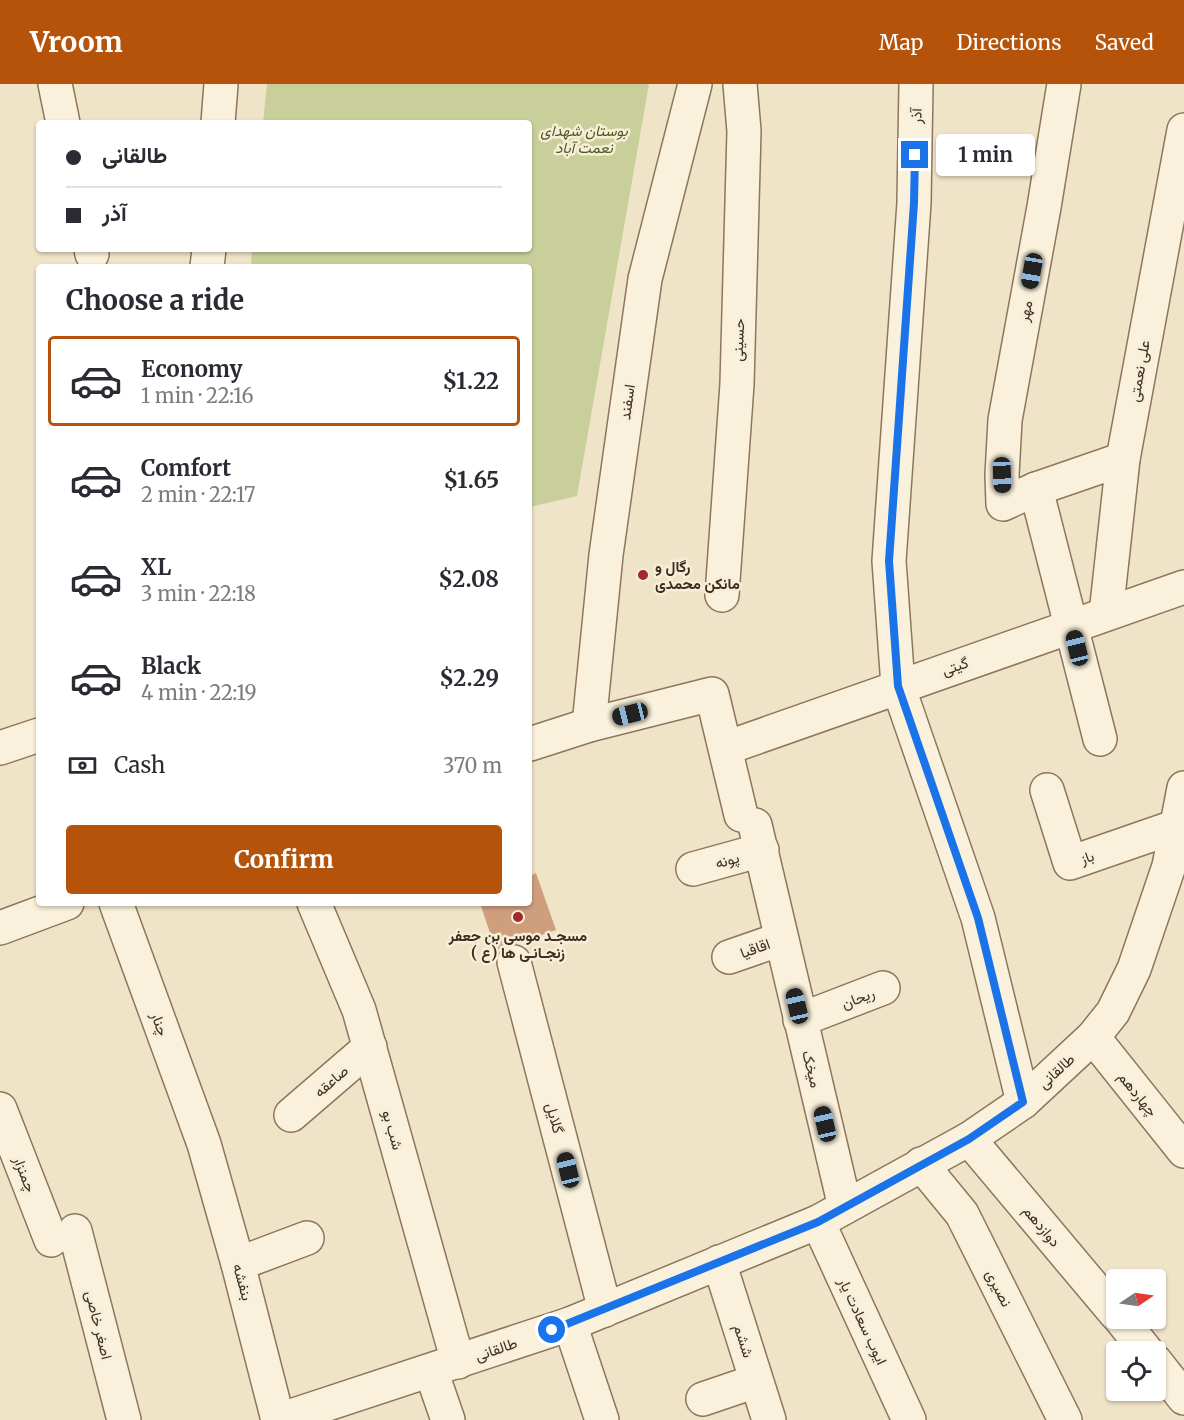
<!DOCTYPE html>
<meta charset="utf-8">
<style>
body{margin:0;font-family:Merriweather,Vazirmatn,serif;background:#f7f7f7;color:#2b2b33;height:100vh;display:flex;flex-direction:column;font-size:22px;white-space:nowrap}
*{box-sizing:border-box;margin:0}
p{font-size:20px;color:#7c7c81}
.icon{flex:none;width:33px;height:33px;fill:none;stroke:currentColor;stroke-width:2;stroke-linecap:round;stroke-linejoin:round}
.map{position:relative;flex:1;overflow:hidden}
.details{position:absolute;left:36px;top:180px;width:496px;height:642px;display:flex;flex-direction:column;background:#fff;border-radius:6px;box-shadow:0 2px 4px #0004}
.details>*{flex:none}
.top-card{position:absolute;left:36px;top:36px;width:496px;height:132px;border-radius:6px;box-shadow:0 2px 4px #0004;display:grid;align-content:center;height:132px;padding:0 30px;background:#fff}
.needle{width:39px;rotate:77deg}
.tools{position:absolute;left:1106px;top:1185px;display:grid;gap:12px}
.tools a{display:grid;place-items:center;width:60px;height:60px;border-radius:6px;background:#fff;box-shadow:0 2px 4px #0004;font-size:30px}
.end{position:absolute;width:27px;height:27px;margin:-14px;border:8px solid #1a73e8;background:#fff;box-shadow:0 0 0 3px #fff}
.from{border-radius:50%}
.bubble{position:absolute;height:42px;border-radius:6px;background:#fff;box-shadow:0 2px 4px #0004;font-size:20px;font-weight:700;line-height:42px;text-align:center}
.car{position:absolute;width:18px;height:36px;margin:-18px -9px;border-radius:8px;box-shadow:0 0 4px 2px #0007;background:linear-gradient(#222 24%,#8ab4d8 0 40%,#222 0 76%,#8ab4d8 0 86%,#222 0)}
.top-card b{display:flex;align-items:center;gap:21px;height:57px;font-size:22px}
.top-card b+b{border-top:2px solid #e1e1e2}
.top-card i{width:15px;height:15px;background:#2b2b33}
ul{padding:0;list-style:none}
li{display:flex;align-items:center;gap:18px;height:90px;margin:0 12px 9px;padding:0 18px;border:3px solid transparent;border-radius:6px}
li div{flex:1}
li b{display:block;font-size:22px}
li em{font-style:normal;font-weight:700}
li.active{border-color:#b45309}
li>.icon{width:54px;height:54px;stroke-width:1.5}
h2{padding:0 30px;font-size:27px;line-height:72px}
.pay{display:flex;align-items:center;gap:15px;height:66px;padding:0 30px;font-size:22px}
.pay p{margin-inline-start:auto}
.primary-button{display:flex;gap:12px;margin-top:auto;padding:12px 30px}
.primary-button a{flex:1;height:69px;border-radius:6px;background:#b45309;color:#fff;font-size:24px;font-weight:700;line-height:69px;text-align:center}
header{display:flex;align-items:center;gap:36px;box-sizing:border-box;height:84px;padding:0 30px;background:#b45309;color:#fff}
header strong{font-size:28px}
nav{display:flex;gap:33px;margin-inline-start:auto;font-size:21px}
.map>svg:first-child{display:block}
</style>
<header>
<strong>Vroom</strong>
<nav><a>Map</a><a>Directions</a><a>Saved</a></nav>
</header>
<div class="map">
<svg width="1184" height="1336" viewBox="0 0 1184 1336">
<rect width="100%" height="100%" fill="#f0e4c8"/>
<!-- green -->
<polygon fill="#c9cf9b" points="267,0 649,0 577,412 530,423 530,183 251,183 252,165 530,165 530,39 263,39"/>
<!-- building -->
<polygon fill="#cf9f7d" points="536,789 556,846 496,867 480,819 530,819 530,792"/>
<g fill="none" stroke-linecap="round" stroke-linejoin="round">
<!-- minor casing -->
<g stroke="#8d765c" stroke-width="36">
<g id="minor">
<polyline points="55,0 63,39"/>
<polyline points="916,0 914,119 889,477 898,602 978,834 1023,1018"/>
<polyline points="1064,0 1044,123 1005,336 1002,391 1003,420 1036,405 1123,375"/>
<polyline points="218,39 221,0"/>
<polyline points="91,165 92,170"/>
<polyline points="207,183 209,165"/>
<polyline points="1036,405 1100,655"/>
<polyline points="722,511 737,300 744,47 740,0"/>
<polyline points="1106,530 1123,375 1184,46"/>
<polyline points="589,641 606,471 645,195 695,0"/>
<polyline points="530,660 589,641 712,610 741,731"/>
<polyline points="0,664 39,651"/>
<polyline points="726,664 1184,503"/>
<polyline points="1047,706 1070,779 1177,742"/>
<polyline points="755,741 845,1123"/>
<polyline points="693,785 762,766"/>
<polyline points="116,819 204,1060 238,1180 278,1336"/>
<polyline points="314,819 359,926 458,1278"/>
<polyline points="0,844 67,819"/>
<polyline points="729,873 781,855"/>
<polyline points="514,878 605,1226"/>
<polyline points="800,936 883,904"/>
<polyline points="1093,953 1184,1067"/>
<polyline points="0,1025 51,1156"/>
<polyline points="291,1031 370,963"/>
<polyline points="969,1055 1116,1230"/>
<polyline points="921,1080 962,1130 1065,1336"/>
<polyline points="818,1138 909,1336"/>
<polyline points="75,1147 124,1336"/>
<polyline points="719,1178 769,1336"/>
<polyline points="238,1180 307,1154"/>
<polyline points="1120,1234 1147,1268"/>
<polyline points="570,1240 602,1336"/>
<polyline points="1155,1277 1184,1314"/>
<polyline points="431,1287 448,1336"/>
<polyline points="703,1315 756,1297"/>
<polyline points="279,1336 570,1240 818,1138 969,1055 1023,1018 1093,953 1113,928 1134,885 1169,782 1184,704"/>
</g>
</g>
<!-- minor -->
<use href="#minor" stroke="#faf1dc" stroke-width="33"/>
</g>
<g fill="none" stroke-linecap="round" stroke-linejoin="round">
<!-- route -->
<polyline stroke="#1a73e8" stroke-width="8" points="552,1246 818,1138 969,1055 1023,1018 978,834 898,602 889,477 914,119 915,71"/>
</g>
<!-- markers -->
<g fill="#9e2a2b" stroke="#f7eed8" stroke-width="2">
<circle cx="643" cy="491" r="6"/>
<circle cx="518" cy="833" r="6"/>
</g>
<g text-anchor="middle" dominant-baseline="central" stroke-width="5" stroke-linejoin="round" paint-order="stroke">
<!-- street labels -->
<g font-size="15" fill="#3d2e20" stroke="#f7eed8">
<text transform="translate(916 32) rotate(-89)">آذر</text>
<text transform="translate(1025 227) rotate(-79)">مهر</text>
<text transform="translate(738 256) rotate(-88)">حسینی</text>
<text transform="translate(1139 287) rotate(-80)">علی نعمتی</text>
<text transform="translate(627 318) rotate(-82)">اسفند</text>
<text transform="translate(955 582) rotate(-19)">گیتی</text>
<text transform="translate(1087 773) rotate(-19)">باز</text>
<text transform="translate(727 776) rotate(-16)">پونه</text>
<text transform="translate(755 864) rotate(-20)">اقاقیا</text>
<text transform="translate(858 914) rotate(-21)">ریحان</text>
<text transform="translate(160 940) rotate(70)">چنار</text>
<text transform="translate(812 985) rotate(76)">میخک</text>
<text transform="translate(1056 987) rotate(-43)">طالقانی</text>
<text transform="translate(331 997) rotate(-41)">صاعقه</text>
<text transform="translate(1138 1010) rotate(51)">چهاردهم</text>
<text transform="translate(555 1034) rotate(75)">گلایل</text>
<text transform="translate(393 1046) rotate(74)">شب بو</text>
<text transform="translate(25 1090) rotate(69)">چمنزار</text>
<text transform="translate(1042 1142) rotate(50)">دوازدهم</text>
<text transform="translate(243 1198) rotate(75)">بنفشه</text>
<text transform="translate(999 1204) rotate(63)">نصیری</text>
<text transform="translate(863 1237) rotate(65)">ایوب سعادت یار</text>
<text transform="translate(99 1241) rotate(76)">اصغر خاصی</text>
<text transform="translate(744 1257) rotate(72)">ششم</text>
<text transform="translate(496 1265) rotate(-19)">طالقانی</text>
</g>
<!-- park labels -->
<g font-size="15" font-style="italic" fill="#4d5a26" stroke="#f7eed8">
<text x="584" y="46">بوستان شهدای<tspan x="584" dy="17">نعمت آباد</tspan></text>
</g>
<!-- poi labels -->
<g font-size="15" font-weight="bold" fill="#3d2e20" stroke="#f7eed8" text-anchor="start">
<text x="655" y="482">رگال و<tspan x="655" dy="17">مانکن محمدی</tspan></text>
<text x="518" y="851" text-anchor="middle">مسجـد موسی بن جعفر<tspan x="518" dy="17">( ع) زنجـانـی ها</tspan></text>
</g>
</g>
</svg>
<div class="tools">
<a><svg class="needle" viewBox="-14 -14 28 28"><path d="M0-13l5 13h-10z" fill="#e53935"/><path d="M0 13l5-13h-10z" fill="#7c7c81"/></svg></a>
<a><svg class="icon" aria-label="locate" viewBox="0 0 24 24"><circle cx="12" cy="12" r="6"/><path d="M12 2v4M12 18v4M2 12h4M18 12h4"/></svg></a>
</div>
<i class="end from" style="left:552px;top:1246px"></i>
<i class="end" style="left:915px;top:71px"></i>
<div class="bubble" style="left:936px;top:50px;width:99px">1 min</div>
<i class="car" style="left:1032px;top:187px;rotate:190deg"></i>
<i class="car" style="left:1002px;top:391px;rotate:178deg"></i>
<i class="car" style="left:1077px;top:564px;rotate:346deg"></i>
<i class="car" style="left:630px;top:630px;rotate:256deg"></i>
<i class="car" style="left:797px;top:922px;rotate:347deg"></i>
<i class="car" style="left:825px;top:1040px;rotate:347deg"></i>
<i class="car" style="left:568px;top:1086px;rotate:346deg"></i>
<div class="top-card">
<b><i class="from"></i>طالقانی</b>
<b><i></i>آذر</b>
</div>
<section class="details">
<h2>Choose a ride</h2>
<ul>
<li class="active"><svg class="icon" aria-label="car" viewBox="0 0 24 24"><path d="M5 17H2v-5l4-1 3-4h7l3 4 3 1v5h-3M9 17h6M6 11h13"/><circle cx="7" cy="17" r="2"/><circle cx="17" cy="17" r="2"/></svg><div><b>Economy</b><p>1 min · 22:16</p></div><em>$1.22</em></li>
<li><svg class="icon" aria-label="car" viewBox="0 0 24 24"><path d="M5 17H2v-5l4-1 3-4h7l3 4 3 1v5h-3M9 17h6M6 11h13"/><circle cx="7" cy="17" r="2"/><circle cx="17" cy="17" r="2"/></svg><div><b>Comfort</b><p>2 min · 22:17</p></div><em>$1.65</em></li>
<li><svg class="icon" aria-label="car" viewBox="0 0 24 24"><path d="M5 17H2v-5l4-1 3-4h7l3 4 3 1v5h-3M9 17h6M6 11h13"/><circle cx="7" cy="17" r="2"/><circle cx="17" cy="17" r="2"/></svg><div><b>XL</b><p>3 min · 22:18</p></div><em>$2.08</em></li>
<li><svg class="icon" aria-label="car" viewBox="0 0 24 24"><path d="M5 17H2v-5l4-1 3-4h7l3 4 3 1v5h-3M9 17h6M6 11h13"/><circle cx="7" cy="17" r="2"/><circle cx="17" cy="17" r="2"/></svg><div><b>Black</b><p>4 min · 22:19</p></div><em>$2.29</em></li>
</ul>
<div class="pay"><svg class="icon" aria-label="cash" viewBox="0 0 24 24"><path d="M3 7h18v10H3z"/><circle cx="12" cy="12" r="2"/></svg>Cash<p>370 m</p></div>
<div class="primary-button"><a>Confirm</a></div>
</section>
</div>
